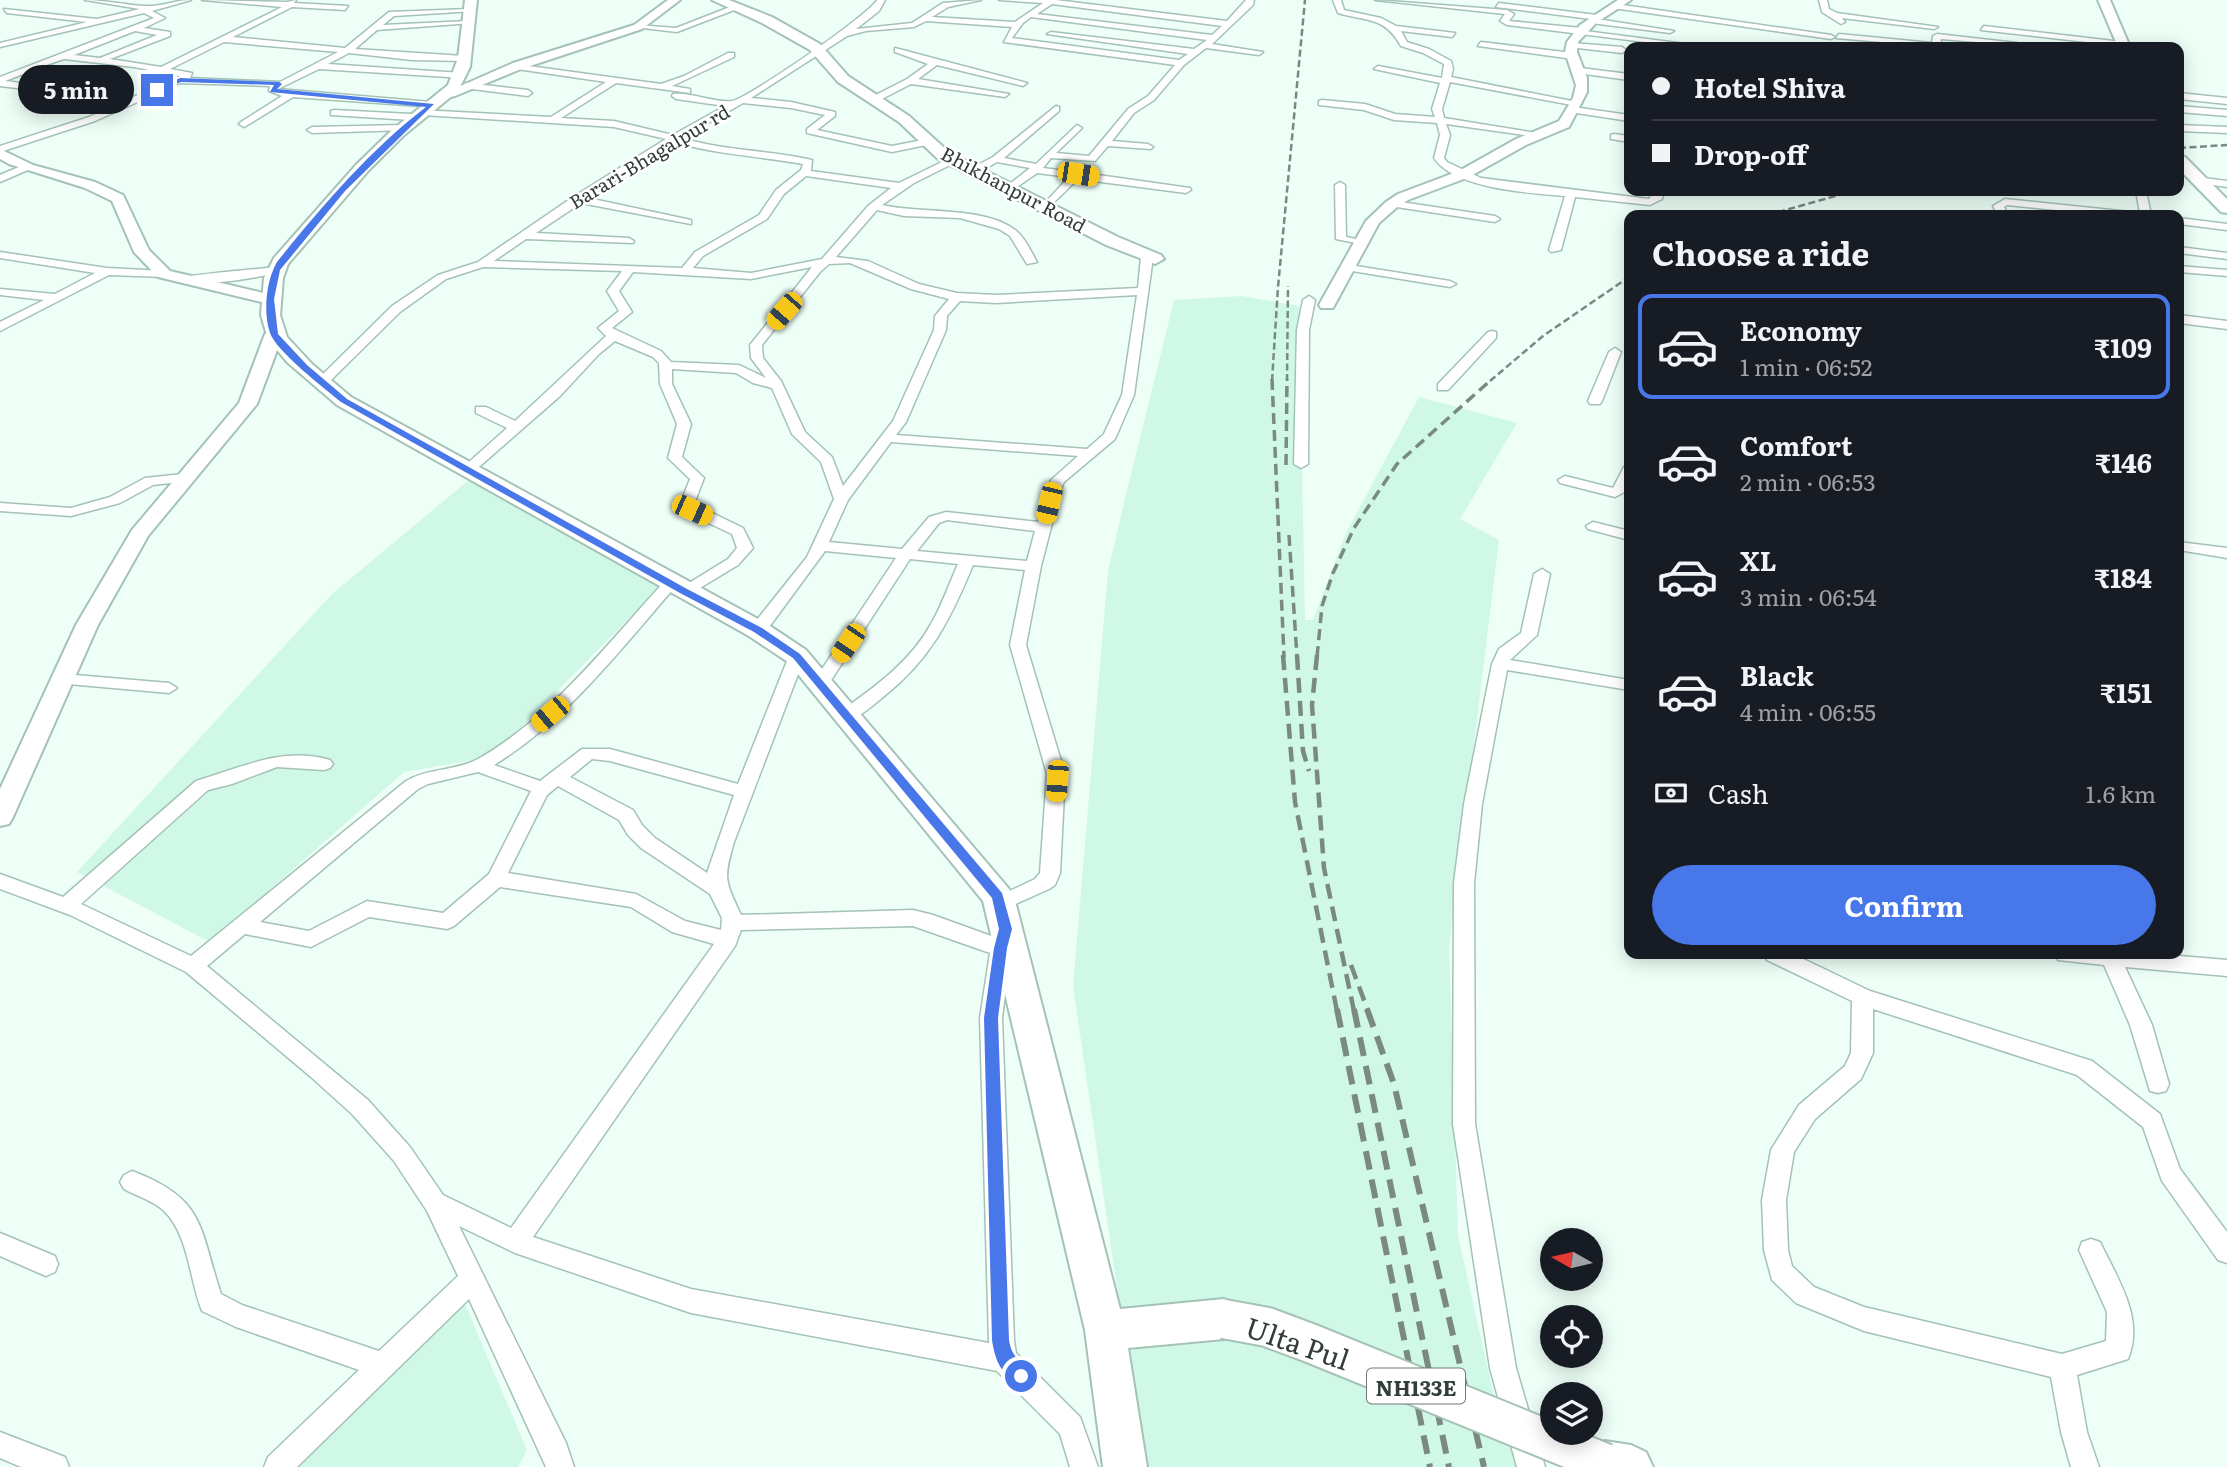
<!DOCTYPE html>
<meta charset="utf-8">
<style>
body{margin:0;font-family:Literata,serif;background:#20242c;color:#f1f3f6;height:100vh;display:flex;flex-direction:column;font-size:26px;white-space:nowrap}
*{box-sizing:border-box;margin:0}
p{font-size:23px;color:#9ea1a6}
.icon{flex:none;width:38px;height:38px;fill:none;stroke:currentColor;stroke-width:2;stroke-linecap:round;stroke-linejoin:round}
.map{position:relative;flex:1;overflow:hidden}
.details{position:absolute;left:1624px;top:210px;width:560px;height:749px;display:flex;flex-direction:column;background:#171b24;border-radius:14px;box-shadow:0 4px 18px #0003}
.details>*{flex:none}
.top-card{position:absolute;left:1624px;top:42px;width:560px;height:154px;border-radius:14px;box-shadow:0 4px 18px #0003;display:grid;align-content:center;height:154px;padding:0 28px;background:#171b24}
.needle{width:46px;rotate:278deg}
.buttons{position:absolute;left:1540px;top:1228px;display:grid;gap:14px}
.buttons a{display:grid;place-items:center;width:63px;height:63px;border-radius:50%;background:#171b24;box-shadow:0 4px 18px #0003;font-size:35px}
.end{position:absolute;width:32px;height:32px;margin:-16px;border:9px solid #4877e9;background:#fff;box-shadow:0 0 0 4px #fff}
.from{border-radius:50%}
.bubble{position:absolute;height:49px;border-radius:24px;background:#171b24;box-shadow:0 4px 18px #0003;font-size:23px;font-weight:700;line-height:49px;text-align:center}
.car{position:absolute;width:21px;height:42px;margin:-21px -10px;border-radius:9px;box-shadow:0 0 5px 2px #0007;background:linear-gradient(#f5c518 24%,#345 0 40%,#f5c518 0 76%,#345 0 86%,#f5c518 0)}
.top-card b{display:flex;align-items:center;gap:24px;height:66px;font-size:26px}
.top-card b+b{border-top:2px solid #363941}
.top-card i{width:18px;height:18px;background:#f1f3f6}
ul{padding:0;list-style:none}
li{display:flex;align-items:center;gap:21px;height:105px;margin:0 14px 10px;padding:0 14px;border:4px solid transparent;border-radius:14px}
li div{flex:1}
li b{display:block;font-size:26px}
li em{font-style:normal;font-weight:700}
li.active{border-color:#4877e9}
li>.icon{width:63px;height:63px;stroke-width:1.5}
h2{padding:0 28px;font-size:32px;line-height:84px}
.pay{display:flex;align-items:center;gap:18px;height:77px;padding:0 28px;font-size:26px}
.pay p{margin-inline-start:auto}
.primary-button{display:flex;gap:14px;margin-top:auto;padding:14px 28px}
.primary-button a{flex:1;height:80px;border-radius:42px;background:#4877e9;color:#fff;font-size:28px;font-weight:700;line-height:80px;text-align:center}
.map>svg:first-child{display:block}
</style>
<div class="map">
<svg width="2227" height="1467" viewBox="0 0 2227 1467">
<rect width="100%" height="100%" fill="#edfff7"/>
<!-- built -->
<g fill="#d0f8e7">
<polygon points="1242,296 1299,306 1305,620 1313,620 1346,533 1419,397 1517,423 1460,519 1499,540 1449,946 1458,1235 1492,1388 1518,1467 1143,1467 1073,986 1108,571 1124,503 1174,300"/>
<polygon points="470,479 661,586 492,757 404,772 210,942 77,872 332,594"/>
<polygon points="462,1297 527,1450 518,1467 284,1467"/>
</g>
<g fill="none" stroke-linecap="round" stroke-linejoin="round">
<!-- street casing -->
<g stroke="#a4c2b6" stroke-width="3">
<g id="street">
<path d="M85,0C105,0 137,7 152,6C165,5 177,0 191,0L152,11L165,18L144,28L170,32V36L110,59L161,67L282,7L202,0L287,2L296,0L294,3L348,6L345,10L292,7L233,37L345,48L389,12L470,9L474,11L394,16L383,25L468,21L472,23L377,30L355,49L464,56L467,61L412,60L349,53L328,64L461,73L465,76L464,78L319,69L278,89L431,102L434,103V107L293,97L244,127L239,124L241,122L282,96L269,91L270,86L180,83L95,121L0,152V146L89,117L124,101L0,86V77L154,18L144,13L0,47V43L87,22L7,13L4,9L97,19L140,9ZM135,31L157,35L100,58L74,55ZM224,42L338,52L280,82L190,78L192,73L170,69ZM64,59L134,67L180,76L133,97L5,81L36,69L89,76L93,73L46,65Z"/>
<path d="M877,0H885L879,11L856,29L912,23L943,3L981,0L948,7L932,17L1015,22L1043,3L999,0H1056L1227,21L1246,0H1254L1253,5L1212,44L1263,52L1259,55L1206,48L1184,65L1154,100L1134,113L1112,141L1148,144L1153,147L1151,149L1108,146L1095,161L1051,158L1043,168L1074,172L1083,165L1088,168L1084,173L1190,188L1191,190L1186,193L1078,179L1047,209L1042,206L1069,177L1037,173L1010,192L1005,189L1006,187L1030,168L997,162L978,173H970V169L993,157L1056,106L1059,107V111L1004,158L1036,164L1077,125L1082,128L1080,130L1056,153L1089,156L1128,109L1148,96L1175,65L1004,42L1012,27L926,21L914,27L866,31L847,36L751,98L791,102L835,112V116L817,130L892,146L928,139L933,142L931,144L892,152L807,133V129L825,115L791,108L743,103L682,138C725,151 769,150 812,160L811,171L899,183L950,158H956V162L914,183L882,205C921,214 984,206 1015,230C1025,237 1031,252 1037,262L1027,264L1010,236L999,229L960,218L904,216L877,210L836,257L868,261L919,284L957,293L996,295L1138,288L1141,257L1147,254L1153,257L1134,395L1115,439L1064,482L1061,489L1041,566L1026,645L1065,774L1060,873L1055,885L1049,889L1000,911L993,909L990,904L993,899L1035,879L1040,873L1047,774L1010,645L1025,570L973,565C950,620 931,659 883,697C872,706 860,717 847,721L841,719L838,715L841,711C875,687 911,661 931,624C942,605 949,584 958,564L910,559L826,688H814L812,684L896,558L825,551L764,634H752L750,630L752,626L807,557L834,499L821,462L792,434L772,388L753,383L736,373L672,369V384L691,424L682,457L704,478L694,504L743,528L753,548L738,565L690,594L684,596L676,591L728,559L737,548L732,534L687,513L680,504L690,479L668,458L677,424L660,384L659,363L653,357L615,341L599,354L560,396L472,473H462L460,470L507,428L476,413V407H486L515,421L606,336L598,328L619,311L607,291L622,271L483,267L446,279L400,312L327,384L322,385L316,381L392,306L438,275L478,262L573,197L666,139L614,127L423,115L418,112L420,110L551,117L606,82L517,69L514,64L661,84L684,76L728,53H734V57L672,86L690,89V93L616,83L561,118L614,121L673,135L725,106L676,99L672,96L673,94C692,92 713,103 732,101C747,99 869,15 877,0ZM1052,4L1222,26L1212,35L1037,14ZM1031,17L1207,40L1194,49L1051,32L1047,34L1188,54L1179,60L1012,38L1023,23ZM675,142C717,155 760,156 803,164L801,170L776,190L759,215L695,252L682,268L494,261L526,239L633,243L634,241L629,238L536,233L581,203L691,224V220L588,198ZM806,176L891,188L868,206L822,259L751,273L693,268L703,256L767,219L784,194ZM850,263L911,289L949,299L935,316L934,330L893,421L843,486L832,457L805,432L781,381L763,358L762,345L820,272L829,264ZM812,267L750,345L751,358L766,378L739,365L671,362L661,351L612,328L632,312L619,291L633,272L751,279ZM1137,295L1122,395L1104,434L1087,449L896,435L906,422L946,330L947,316L960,301L996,303ZM891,442L1078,456L1051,480L1038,522L946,512L929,517L902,549L829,542L848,500ZM947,520L1035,531L1027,561L917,551L939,523Z"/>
<path d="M1333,0H1341L1344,10L1381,18L1396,26L1455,33L1452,37L1401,31L1407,42L1429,49L1451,61L1453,69L1451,77L1582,103L1577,106L1450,82L1442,109L1444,118L1543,134L1538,137L1446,124L1450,135L1444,158L1447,162L1481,178L1649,199L1654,191H1664L1662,199L1650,205L1575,197L1561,250L1551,252L1549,250L1565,196C1531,193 1454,189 1434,158L1440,135L1437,123L1394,120L1364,110L1319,105V101L1322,100L1365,104L1395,114L1435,117L1432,109L1440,83L1374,69L1378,66L1442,78L1444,64L1423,53L1401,46C1384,16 1368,22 1338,13Z"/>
<polygon points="1375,0 1507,10 1514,14 1509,21 1582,28 1585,31 1709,47 1685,47 1507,25 1500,21 1505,14"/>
<polygon points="1819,0 1827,0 1829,9 1837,13 1938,27 1934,29 1842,18 1845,22 1841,24 1822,12"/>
<polygon points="1499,3 1597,15 1601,17 1597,19 1674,31 1670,33 1591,23 1587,21 1591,19 1496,7"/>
<polygon points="1616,4 1831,35 1835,37 1831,39 1613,8"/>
<polygon points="735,5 742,7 677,32 634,27 638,25 676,28"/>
<polygon points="1984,26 2122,42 2126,44 2122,46 1981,30"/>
<polygon points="1839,34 1932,43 1933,36 1937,34 2017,43 2013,45 1941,39 1940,47 1836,38"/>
<polygon points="1481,42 1573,53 1577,56 1573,59 1478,46"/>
<polygon points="1572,43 1622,47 1626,50 1622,53 1569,47"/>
<polygon points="895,48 1027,83 1023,86 937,65 918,79 1009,94 1005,97 911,84 876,102 870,102 870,98 907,79 928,64 895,52"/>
<polygon points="1580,68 1629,74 1629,80 1577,73"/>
<polygon points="467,83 528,90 532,93 528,96 464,88 464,84"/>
<polygon points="2179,93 2227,98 2227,104 2179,99"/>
<polygon points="2179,106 2227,110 2227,116 2179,112"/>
<polygon points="1573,107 1629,115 1629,121 1570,112 1570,108"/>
<polygon points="334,110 411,114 416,117 411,120 331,115 331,111"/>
<polygon points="404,125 409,128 407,130 312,133 307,130 312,127"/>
<polygon points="2179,125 2227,127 2227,133 2179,131"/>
<polygon points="1614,134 1629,136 1629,142 1611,139 1611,135"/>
<polygon points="26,164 31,167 30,169 0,182 0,175"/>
<polygon points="2196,177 2227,181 2227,187 2192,182 2192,178"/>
<polygon points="1340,182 1345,185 1346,237 1366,241 1366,245 1336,239 1335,185"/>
<polygon points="2136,191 2146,191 2151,215 2107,215 2007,205 2004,207 2008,215 1998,215 1993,206 2005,199 2140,213"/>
<polygon points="1394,201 1495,216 1500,219 1495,222 1390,206 1390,202"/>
<polygon points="2179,218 2227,224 2227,230 2179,224"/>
<polygon points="2179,247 2227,253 2227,259 2179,253"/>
<polygon points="0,252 107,268 164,271 170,274 164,277 109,275 0,331 0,322 44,300 0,295 0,289 55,294 95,273 0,258"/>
<polygon points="1350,265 1450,281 1456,284 1450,287 1346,270 1346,266"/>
<polygon points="2179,266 2227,270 2227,276 2179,272"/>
<path d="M276,267L282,270L280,272C260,277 192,290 177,279C182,275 262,269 276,267Z"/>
<polygon points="1309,296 1315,300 1309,330 1308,464 1301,468 1294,464 1297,330 1303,300"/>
<polygon points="2179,315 2227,321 2227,329 2179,323"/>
<polygon points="1492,331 1496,332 1496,338 1448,390 1438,390 1438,384 1488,332"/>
<polygon points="1615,348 1621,352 1602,401 1600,404 1590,404 1588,401 1609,352"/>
<polygon points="1629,466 1628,490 1615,497 1560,483 1558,480 1565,476 1613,488 1624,467"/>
<polygon points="183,474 188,475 188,481 153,485 120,503 71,516 0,511 0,503 71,508 110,497 145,478"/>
<polygon points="1593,522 1629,531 1629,540 1588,529 1586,526"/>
<polygon points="2179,542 2227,548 2227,558 2179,550"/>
<polygon points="1542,569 1550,574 1537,635 1510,660 1629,680 1629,690 1507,670 1482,804 1474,883 1475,1124 1516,1368 1545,1467 1517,1467 1490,1368 1453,1124 1454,883 1464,804 1492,664 1499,649 1521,633 1534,574"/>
<path d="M670,579L678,584L675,587C620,650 566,721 494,765L540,781L582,749H610L738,784L789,656L797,651L803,652L805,656L734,842C723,880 725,880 741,915L913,910L933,915L994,937L1002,933L1009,935L1012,941L1002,1018L1014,1341L1016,1353L1080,1417L1098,1467H1070L1060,1434L997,1371L691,1313L515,1253L459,1226L566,1443L574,1467H546L469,1299L297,1467H264L268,1457L359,1370L236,1327L202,1311C189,1279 189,1234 163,1210C152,1200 136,1196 124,1189L120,1182L124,1175L132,1171C206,1199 199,1227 221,1294L242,1305L379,1351L458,1276L427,1211L394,1161L352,1114L311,1077L186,972L70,915L0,889V874L63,897L196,781C240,768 283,746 330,760L333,764L330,768L324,770L277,767L232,784L208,790L81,904L191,956L406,781C428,768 456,771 478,759C552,717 608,643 665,581ZM592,759L610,761L734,795L707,873L655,838L642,825L633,810L570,777ZM478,772L531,791L489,874L443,913L367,901L309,931L260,922L418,789L428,784ZM558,786L619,820L628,835L641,848L710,894L722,918L721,930L685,921L636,894L508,873L547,795ZM500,887L631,907L672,932L714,944L511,1228L443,1195L410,1147L368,1100L207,966L245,934L311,947L369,917L447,929L454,926ZM913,926L990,953L980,1018L989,1343L691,1289L533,1237L735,946L741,930Z"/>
<polygon points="63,674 169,683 177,688 169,693 57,683 55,679 57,675"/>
<path d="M1764,954H1793L1870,991L2092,1061L2160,1114L2180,1169L2227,1232V1263L2218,1260L2162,1181L2143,1127L2077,1075L1873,1009V1053L1861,1079L1815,1119L1794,1152L1786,1200L1788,1250L1792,1266L1814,1287L1864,1307L2062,1354L2106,1341L2107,1312L2079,1250L2082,1242L2091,1239L2100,1242C2117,1278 2145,1318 2128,1359L2077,1375L2087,1432L2099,1467H2071L2061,1432L2051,1377L1864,1331L1796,1303L1772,1280L1764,1250L1762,1200L1771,1150L1799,1105L1845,1066L1851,1053L1852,1001L1767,960Z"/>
<polygon points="2055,954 2156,954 2227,960 2227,976 2125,967 2152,1025 2169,1084 2166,1091 2158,1093 2150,1091 2130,1025 2104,965 2058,960"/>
<polygon points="0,1233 55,1256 58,1264 55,1272 46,1276 0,1256"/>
<polygon points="0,1432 65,1457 69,1467 21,1467 0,1458"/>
</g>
</g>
<!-- secondary casing -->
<g stroke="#a4c2b6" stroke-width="4">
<g id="secondary">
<polygon points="668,0 680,0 642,29 521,69 455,96 451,97 445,93 513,63 634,25"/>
<polygon points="1618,0 1631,0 1596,23 1578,42 1577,52 1587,78 1587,92 1569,127 1526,145 1469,177 1408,200 1396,208 1379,223 1333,308 1321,308 1319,305 1366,221 1386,202 1398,194 1459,171 1516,139 1559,121 1573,98 1576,85 1565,52 1567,42 1580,25"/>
<polygon points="0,149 33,165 95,182 123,195 149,250 170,271 276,296 278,299 270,304 158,277 134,252 112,201 85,188 9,164 0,159"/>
<polygon points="274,329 283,334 257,404 148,536 98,625 13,817 9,824 0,826 0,789 76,625 132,530 239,403 265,334"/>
</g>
</g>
<!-- primary casing -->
<g stroke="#a4c2b6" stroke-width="4">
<g id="primary">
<polygon points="465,0 477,0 470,67 458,91 403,136 368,171 288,264 283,278 280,315 287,337 312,364 351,397 767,624 806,650 1009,889 1014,897 1120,1309 1224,1299 1238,1305 1244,1319 1238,1333 1224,1339 1128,1348 1147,1467 1103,1467 1085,1330 983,901 788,662 749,636 337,405 287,362 268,339 261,315 264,278 274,258 356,165 392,130 448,85 458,58"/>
<polygon points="712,0 729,0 772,17 820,44 848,76 909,116 950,153 1118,237 1161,255 1164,259 1155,264 1106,245 938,159 899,122 838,82 810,50 762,23"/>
<polygon points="2098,0 2110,0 2130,47 2118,47"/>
<polygon points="2179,155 2185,157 2227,199 2227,213 2221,212 2179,169"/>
<polygon points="1605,1441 1631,1445 1646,1452 1653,1467 1585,1467 1583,1463 1590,1448"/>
</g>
</g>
<!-- street -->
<use href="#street" fill="#fff" fill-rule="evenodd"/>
<!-- secondary -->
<use href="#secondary" fill="#fff" fill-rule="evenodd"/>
<!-- primary -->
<use href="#primary" fill="#fff" fill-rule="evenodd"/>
<!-- rail-far3 -->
<g stroke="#7b8983" stroke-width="2.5" stroke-dasharray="7 3.5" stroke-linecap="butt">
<polyline points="2179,148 2227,145"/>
<polyline points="1768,215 1853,191"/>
<polyline points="1272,381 1278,287 1305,0"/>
<polyline points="1287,381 1288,286"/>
<polyline points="1490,381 1543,336 1629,277"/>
</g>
<!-- rail-far2 -->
<g stroke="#7b8983" stroke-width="3.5" stroke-dasharray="11 6" stroke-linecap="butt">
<polyline points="1272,379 1284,657"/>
<polyline points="1286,465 1287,379"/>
<polyline points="1289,535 1297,657"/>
<polyline points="1317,657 1322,606 1333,573 1354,528 1397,464 1492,379"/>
</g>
<!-- rail-far1 -->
<g stroke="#7b8983" stroke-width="4.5" stroke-dasharray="15 8" stroke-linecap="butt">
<polyline points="1283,655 1295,802 1337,1011"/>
<polyline points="1297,655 1303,751 1309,771"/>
<polyline points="1317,655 1312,705 1324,868 1354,1011"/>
<polyline points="1351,965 1368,1011"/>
</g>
<!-- rail -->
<g stroke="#7b8983" stroke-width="6" stroke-dasharray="19 10" stroke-linecap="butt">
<polyline points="1337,1009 1430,1467"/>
<polyline points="1354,1009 1449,1467"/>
<polyline points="1367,1009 1394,1084 1484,1467"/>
</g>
<!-- primary-bridge casing -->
<g stroke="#a4c2b6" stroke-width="42" stroke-linecap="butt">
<polyline id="primary-bridge" points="1224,1319 1267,1327 1310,1343 1605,1463"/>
</g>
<!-- primary-bridge -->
<use href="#primary-bridge" stroke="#fff" stroke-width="38"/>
</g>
<!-- route -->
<path fill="#4877e9" d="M180,78L279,82L282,84L277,89L434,104L345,191L280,270L274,299L278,334L307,365L347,399L687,589L762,628L800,654L1002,893L1012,929L1007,948L998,1018L1009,1340C1012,1360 1023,1360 1029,1376L1027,1381L1021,1384C1001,1376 995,1360 992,1340L984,1018L994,948L999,929L992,898L793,658L754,632L680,593L341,402C325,389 276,351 270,333C263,312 266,281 277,262C321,207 370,150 426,107L270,92L274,85L181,82L159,91L154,90Z"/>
<g text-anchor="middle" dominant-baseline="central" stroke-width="5" stroke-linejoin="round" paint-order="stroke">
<!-- far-street labels -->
<g font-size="19" fill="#323e39" stroke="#fff">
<text transform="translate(649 156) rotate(-31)">Barari-Bhagalpur rd</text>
<text transform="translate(1014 189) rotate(28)">Bhikhanpur Road</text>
</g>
<!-- shield labels -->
<rect fill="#fff" stroke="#707874" stroke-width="2" x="1367" y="1368.5" width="98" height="35" rx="5"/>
<g font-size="21" font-weight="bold" fill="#323e39">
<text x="1416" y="1386">NH133E</text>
</g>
<!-- near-street labels -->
<g font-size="28" fill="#323e39" stroke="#fff">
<text transform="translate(1298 1342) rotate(19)">Ulta Pul</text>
</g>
</g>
</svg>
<div class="buttons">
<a><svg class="needle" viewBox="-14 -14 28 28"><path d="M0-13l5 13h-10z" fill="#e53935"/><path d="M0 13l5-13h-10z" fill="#9ea1a6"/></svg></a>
<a><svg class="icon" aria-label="locate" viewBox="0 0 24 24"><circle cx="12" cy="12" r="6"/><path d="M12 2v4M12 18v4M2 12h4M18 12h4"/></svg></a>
<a><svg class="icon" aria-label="layers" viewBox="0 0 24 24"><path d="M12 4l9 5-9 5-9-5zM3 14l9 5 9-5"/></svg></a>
</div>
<i class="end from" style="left:1021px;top:1376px"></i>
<i class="end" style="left:157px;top:90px"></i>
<div class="bubble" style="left:18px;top:65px;width:116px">5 min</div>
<i class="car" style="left:1078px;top:174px;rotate:99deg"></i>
<i class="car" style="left:784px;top:311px;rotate:221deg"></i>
<i class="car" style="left:1049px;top:503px;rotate:193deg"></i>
<i class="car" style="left:692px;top:510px;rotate:114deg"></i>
<i class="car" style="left:848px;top:643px;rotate:214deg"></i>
<i class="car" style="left:550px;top:714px;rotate:230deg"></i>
<i class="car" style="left:1057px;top:781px;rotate:184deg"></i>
<div class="top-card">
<b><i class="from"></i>Hotel Shiva</b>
<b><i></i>Drop-off</b>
</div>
<section class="details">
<h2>Choose a ride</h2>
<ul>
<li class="active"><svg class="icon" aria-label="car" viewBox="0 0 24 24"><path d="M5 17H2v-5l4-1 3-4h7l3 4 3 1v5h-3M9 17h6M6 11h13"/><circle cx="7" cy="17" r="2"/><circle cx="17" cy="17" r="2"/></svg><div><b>Economy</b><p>1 min · 06:52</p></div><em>₹109</em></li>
<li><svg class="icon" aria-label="car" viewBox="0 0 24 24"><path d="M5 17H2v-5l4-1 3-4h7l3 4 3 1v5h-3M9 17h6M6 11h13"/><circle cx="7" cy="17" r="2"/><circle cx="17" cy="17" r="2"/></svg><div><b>Comfort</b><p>2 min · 06:53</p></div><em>₹146</em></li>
<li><svg class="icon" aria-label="car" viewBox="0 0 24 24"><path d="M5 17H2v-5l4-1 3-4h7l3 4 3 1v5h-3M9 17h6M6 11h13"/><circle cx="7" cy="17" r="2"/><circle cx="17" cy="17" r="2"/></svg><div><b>XL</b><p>3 min · 06:54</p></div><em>₹184</em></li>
<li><svg class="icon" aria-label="car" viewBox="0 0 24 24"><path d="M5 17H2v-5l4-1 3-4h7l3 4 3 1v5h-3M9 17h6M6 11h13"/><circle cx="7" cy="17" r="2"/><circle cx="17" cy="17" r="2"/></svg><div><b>Black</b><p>4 min · 06:55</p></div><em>₹151</em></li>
</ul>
<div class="pay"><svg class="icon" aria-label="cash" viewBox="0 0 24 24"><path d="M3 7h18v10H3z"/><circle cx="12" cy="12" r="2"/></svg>Cash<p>1.6 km</p></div>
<div class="primary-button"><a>Confirm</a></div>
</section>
</div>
